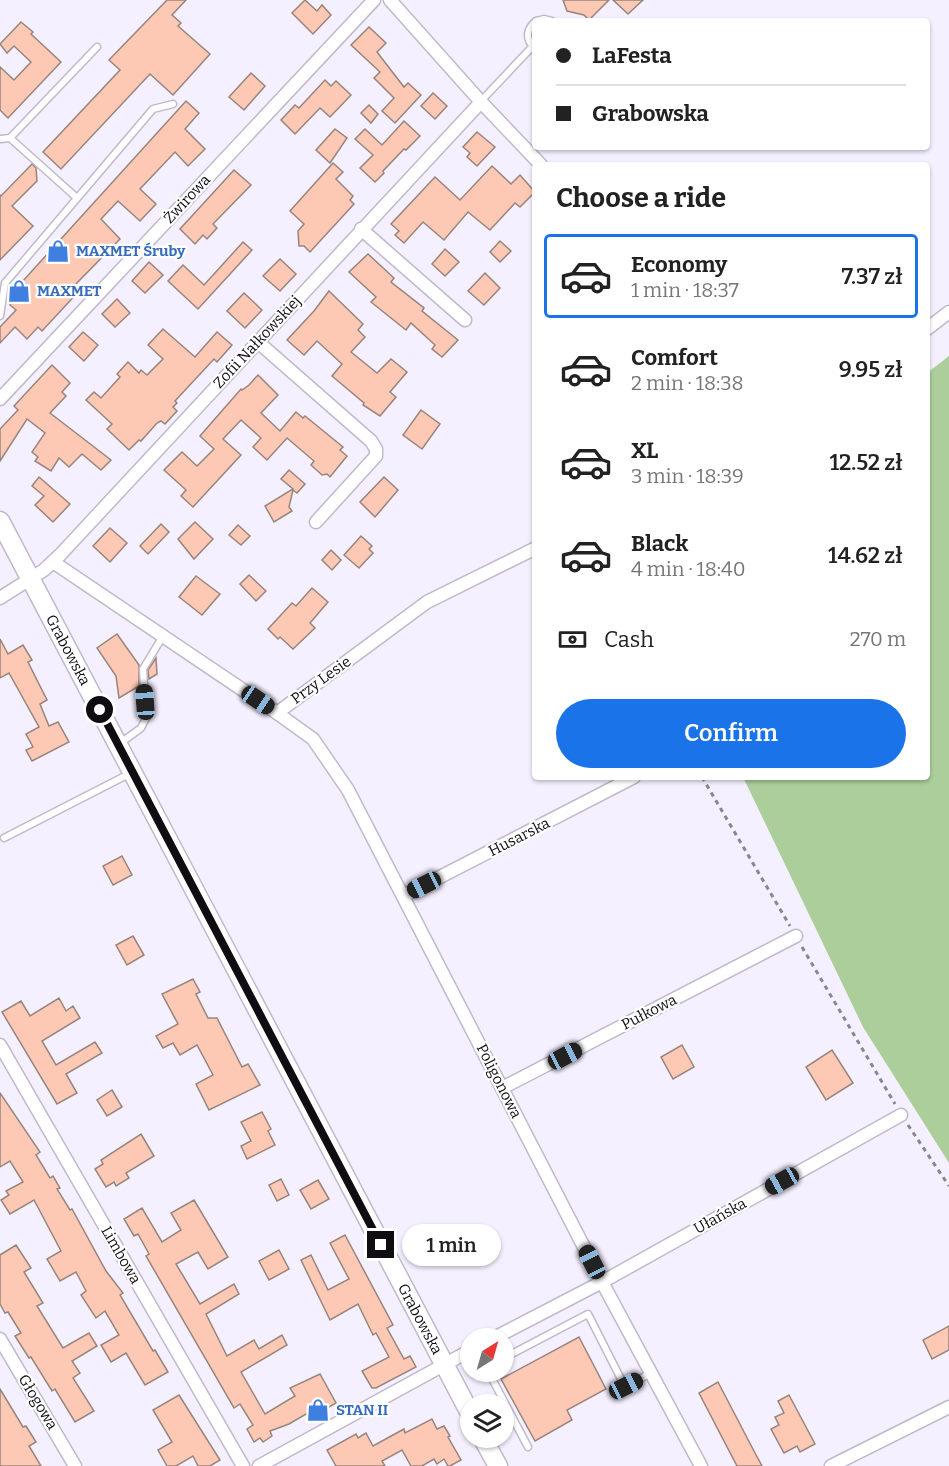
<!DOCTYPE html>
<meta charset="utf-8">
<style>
body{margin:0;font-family:Bitter,serif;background:#f2f2f2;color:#222;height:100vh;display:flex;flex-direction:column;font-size:22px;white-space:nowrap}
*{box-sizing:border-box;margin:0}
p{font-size:20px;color:#767676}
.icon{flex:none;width:33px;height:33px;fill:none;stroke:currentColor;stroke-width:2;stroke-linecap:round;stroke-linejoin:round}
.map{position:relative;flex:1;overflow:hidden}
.sheet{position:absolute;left:532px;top:162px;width:398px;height:618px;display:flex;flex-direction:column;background:#fff;border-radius:6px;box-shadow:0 2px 4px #0004}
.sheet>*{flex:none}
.guide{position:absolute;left:532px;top:18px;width:398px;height:132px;border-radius:6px;box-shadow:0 2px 4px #0004;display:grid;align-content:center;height:132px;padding:0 24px;background:#fff}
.needle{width:39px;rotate:37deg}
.fabs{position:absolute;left:460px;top:1328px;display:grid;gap:12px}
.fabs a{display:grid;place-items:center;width:54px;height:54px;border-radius:50%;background:#fff;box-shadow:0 2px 4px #0004;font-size:30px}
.end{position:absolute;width:27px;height:27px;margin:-14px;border:8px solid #0f0d12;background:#fff;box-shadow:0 0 0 3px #fff}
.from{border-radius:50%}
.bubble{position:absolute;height:42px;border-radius:21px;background:#fff;box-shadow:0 2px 4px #0004;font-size:20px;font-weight:600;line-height:42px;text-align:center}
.car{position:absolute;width:18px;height:36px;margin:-18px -9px;border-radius:8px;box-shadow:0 0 4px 2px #0007;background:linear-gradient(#222 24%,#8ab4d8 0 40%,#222 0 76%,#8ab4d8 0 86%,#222 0)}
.guide b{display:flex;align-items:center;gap:21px;height:57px;font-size:22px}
.guide b+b{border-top:2px solid #e0e0e0}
.guide i{width:15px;height:15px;background:#222}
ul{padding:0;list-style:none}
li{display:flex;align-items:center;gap:18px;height:84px;margin:0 12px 9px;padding:0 12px;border:3px solid transparent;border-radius:6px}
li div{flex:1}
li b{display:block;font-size:22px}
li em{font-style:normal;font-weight:600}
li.active{border-color:#1a73e8}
li>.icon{width:54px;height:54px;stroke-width:1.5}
h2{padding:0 24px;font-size:27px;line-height:72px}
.pay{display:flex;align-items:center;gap:15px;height:66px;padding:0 24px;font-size:22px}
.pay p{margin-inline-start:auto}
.primary-button{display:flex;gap:12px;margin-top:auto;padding:12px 24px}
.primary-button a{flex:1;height:69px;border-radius:36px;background:#1a73e8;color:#fff;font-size:24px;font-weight:600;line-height:69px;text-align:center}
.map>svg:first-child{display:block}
</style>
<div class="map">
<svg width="949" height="1466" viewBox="0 0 949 1466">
<rect width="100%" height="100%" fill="#f5f0ff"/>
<!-- green -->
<polygon fill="#abce9b" points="949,356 949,1163 863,1027 743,777 927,777 927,373"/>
<!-- building -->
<g fill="#fdc9b4" stroke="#97857d" stroke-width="1.5">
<polygon points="167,0 186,0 172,15 181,23 178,26 210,54 173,95 150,74 61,169 43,152 120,70 109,60"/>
<polygon points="305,0 317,11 322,5 331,15 313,34 292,13"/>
<polygon points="563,0 609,0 589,20 584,15 567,11"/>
<polygon points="613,0 643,0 628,14"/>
<polygon points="21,22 33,32 31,34 61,62 8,118 0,110 0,67 14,80 31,62 14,46 7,53 0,44"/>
<polygon points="369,27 386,43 377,52 404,87 408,83 421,95 395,123 382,111 394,98 374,78 380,72 351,45"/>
<polygon points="251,73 265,86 244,110 229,97"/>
<polygon points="325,80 331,86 336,81 351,95 330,117 320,108 295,134 281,120 295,105 299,108"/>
<polygon points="433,93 447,106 435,119 421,106"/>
<polygon points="186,101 199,113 185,129 205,149 188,166 175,152 140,189 156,204 140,221 118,201 101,219 120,239 75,285 80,290 42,331 38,327 27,339 15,327 0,343 0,327 16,310 10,305 12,293"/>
<polygon points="369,105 378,114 371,123 361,113"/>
<polygon points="404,121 420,136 406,150 404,149 383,171 384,173 375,182 360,168 373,155 355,139 365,129 382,145"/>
<polygon points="335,129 347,138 330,163 316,150"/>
<polygon points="477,132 495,147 477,166 467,157 470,153 463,147"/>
<polygon points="333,163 343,172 336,179 353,196 350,200 354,204 310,252 304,246 299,246 298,231 304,224 290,211"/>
<polygon points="32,164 36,168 37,181 12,206 33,226 0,260 0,195 1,196"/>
<polygon points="492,166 511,184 520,175 535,192 520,207 515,203 490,230 468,212 444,240 423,222 404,243 395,235 399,231 391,224 435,177 460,200"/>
<polygon points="234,170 251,185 213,224 217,228 207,239 203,235 195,244 180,229"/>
<polygon points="500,241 511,251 500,262 490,252"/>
<polygon points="243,242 252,250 198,309 168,281 183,265 204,285"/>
<polygon points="445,249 459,262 445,276 432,264"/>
<polygon points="368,254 394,278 391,282 424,308 422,311 458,340 442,357 432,349 435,345 411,323 406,330 371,302 376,297 349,272"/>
<polygon points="280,259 296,274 280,291 263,276"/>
<polygon points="149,262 163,275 145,293 132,281"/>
<polygon points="485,273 500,288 484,305 468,291"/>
<polygon points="329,291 363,324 358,330 365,337 351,352 377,373 391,359 407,372 390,392 396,397 380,416 363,405 364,403 332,376 342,364 317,341 304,355 287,340 314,311"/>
<polygon points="244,293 262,310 245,328 227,311"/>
<polygon points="117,299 130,313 115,327 102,314"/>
<polygon points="163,329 195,357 217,332 232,345 217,362 214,359 175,401 177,403 173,407 177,411 165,424 161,421 157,423 141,441 139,440 129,450 107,429 112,424 86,400 94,392 101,398 120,377 117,374 128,362 139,373 141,370 147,375 163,359 148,345"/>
<polygon points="83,332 98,345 84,361 69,347"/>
<polygon points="52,365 70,383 62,392 66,396 50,413 111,460 101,470 82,454 69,467 59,458 51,471 35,461 38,457 32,452 45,433 27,419 0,461 0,429 18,410 14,406"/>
<polygon points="258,375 278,395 261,413 280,431 296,412 303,418 305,416 343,447 340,450 347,456 330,477 327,474 322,475 311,465 314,461 287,438 267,460 253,447 261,438 241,420 223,439 241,455 193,507 181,496 186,490 164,470 182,452 197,466 214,449 200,436 241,389 242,390 249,385"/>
<polygon points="421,410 440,424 422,449 403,435"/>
<polygon points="289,470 305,484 297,493 293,490 289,507 292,511 274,522 265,506 293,489 281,479"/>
<polygon points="39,477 70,504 53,522 35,505 44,496 32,486"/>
<polygon points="384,477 398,490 375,517 360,502"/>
<polygon points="195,522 213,539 194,559 178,539"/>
<polygon points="161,524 169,532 148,554 140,546"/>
<polygon points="238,525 250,536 241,545 229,535"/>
<polygon points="110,528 127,543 110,562 93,546"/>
<polygon points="361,536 372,546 369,549 373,553 359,568 344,555"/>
<polygon points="331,550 341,560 332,570 322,560"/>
<polygon points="249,575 266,591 256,601 240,584"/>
<polygon points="196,576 220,594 202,615 179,597"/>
<polygon points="312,588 328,602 310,623 315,628 293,649 280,637 278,639 268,629 292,603 296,606"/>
<polygon points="117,634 139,665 139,686 119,698 116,676 97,648"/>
<polygon points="0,639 8,654 23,645 32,660 28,662 47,700 40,704 49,726 58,722 69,742 32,761 26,750 33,747 26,734 39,727 9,673 0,678"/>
<polygon points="156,658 157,674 149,679 148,670"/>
<polygon points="122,856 132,875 113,885 103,866"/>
<polygon points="133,936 144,955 127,965 116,945"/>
<polygon points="193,979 200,992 196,994 208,1018 217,1018 242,1067 248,1064 260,1085 209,1110 196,1084 213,1075 197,1045 180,1055 173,1043 163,1048 156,1036 178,1024 162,994"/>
<polygon points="59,998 66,1011 73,1006 80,1018 42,1041 56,1065 95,1042 102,1053 66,1074 77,1093 57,1104 2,1012 21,1001 30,1016"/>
<polygon points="682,1045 694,1067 673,1079 661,1057"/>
<polygon points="832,1050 853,1083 826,1100 806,1067"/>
<polygon points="112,1090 122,1107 107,1116 97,1100"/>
<polygon points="0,1093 40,1152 36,1155 50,1178 53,1176 60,1188 57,1189 70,1210 72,1209 106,1271 123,1293 120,1295 153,1351 155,1350 168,1372 145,1385 126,1353 111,1362 101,1345 119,1335 105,1311 96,1318 81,1295 86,1291 76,1272 60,1281 47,1259 61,1251 34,1200 10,1214 1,1200 9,1195 6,1191 23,1182 10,1161 0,1167"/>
<polygon points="262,1112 271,1129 268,1131 275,1145 247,1159 241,1146 251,1141 241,1122"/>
<polygon points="141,1134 154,1156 126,1173 129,1178 116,1186 114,1182 106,1187 95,1169 103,1164 101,1160"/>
<polygon points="281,1179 289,1195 277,1201 269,1185"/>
<polygon points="318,1180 329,1199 311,1209 300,1190"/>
<polygon points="194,1200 228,1257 208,1269 198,1252 176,1264 200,1304 234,1284 239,1294 206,1314 227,1356 254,1340 259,1349 282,1335 287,1345 241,1372 265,1414 295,1396 290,1388 320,1374 336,1403 309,1419 306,1414 289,1424 270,1431 272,1436 263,1442 260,1438 254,1442 247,1429 253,1425 240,1404 234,1408 146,1256 149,1254 138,1234 134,1236 124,1219 142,1208 162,1242 181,1230 171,1213"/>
<polygon points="345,1235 393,1325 387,1328 404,1359 410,1356 416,1367 376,1388 372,1388 362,1371 389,1357 376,1333 373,1335 358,1304 330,1320 301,1260 311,1255 328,1290 349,1279 330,1243"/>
<polygon points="16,1245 31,1268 24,1272 43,1303 37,1306 63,1348 89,1333 97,1346 72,1361 80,1373 73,1378 94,1411 75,1422 55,1389 52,1391 31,1357 29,1358 15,1336 21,1333 8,1312 5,1313 0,1304 0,1255"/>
<polygon points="279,1250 289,1269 269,1280 259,1261"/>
<polygon points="949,1326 949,1350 932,1359 923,1340"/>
<polygon points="579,1337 606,1389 567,1410 572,1420 535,1441 501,1379"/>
<polygon points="718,1382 755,1453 762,1466 737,1466 699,1393"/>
<polygon points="0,1389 23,1427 26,1426 36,1442 29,1446 41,1466 0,1466"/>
<polygon points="179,1395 220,1460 210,1466 198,1466 193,1456 176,1466 167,1466 158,1450 172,1442 153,1410"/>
<polygon points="789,1395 815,1444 800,1452 797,1446 784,1453 771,1429 779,1425 775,1417 784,1413 778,1401"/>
<polygon points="432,1419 437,1429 444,1426 450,1436 448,1437 461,1460 450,1466 448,1466 444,1459 437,1464 434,1459 422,1466 411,1466 402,1450 382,1461 385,1466 336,1466 327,1450 356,1434 358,1438 366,1433 373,1446 404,1429 405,1433"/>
</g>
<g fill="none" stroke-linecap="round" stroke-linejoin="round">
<!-- lane casing -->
<g stroke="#c0b9cb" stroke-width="9">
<g id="lane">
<polyline points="536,21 544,19 552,21"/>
<path d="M535,48C525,40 526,29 536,21"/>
<polyline points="481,101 532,47"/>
<polyline points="0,139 10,138"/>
<polyline points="77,198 10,138 97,47"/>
<polyline points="0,316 5,283 153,109 173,104"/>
<polyline points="119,744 141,728 146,718 143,669 163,636"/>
<polyline points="4,838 129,774"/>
<polyline points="504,1358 588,1314 625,1387 651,1373"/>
<polyline points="488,1371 528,1447"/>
</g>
</g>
<!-- street casing -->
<g stroke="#c0b9cb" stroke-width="15">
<g id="street">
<polyline points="390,0 481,102 541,165"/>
<polyline points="361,229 465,320"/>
<polyline points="927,329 949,312"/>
<polyline points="258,342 371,441 376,449 376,456 316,522"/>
<polyline points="0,399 374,0"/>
<polyline points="53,562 277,713 427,602 536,548"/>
<polyline points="0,598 44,570 60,555 481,102"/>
<polyline points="277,713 313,739 348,790 602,1282 701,1466"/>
<polyline points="403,896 634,777"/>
<polyline points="0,1045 243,1466"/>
<polyline points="502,1088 796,936"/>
<polyline points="494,1338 602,1282 901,1115"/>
<polyline points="0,1339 75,1466"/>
<polyline points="259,1466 471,1350"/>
<polyline points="831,1466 949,1407"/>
</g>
</g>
<!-- secondary casing -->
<g stroke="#c0b9cb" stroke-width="21">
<g id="secondary">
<polyline points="0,521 471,1415"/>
<polyline points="482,1437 498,1466"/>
</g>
</g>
<!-- path -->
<g stroke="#898690" stroke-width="3" stroke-dasharray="4.5 4.5" stroke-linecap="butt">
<polyline points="702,777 790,926"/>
<polyline points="802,947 895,1104"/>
<polyline points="908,1125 949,1186"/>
</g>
<!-- lane -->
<use href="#lane" stroke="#fff" stroke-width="6"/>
<!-- street -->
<use href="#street" stroke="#fff" stroke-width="12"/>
<!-- secondary -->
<use href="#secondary" stroke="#fff" stroke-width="18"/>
</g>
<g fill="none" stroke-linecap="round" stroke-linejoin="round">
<!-- route -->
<polyline stroke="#0f0d12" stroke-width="8" points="100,710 381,1245"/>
</g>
<!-- icons -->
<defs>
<g id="shop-bare" transform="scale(1.8)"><path d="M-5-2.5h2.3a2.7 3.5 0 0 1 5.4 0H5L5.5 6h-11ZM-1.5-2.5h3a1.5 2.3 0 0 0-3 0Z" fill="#3f7fe0" stroke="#fff" stroke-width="2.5" paint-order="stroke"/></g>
</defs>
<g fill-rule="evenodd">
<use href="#shop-bare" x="58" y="251"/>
<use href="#shop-bare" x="19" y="291"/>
<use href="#shop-bare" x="318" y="1410"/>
</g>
<g text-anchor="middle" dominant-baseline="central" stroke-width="4.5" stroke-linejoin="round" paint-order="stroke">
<!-- street labels -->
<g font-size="15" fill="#0f0d12" stroke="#fff">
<text transform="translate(187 199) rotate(-47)">Żwirowa</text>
<text transform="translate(257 342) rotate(-47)">Zofii Nałkowskiej</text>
<text transform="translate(68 650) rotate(62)">Grabowska</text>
<text transform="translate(321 680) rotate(-36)">Przy Lesie</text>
<text transform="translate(519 837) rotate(-27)">Husarska</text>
<text transform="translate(649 1012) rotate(-27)">Pułkowa</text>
<text transform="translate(499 1081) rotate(63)">Poligonowa</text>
<text transform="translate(720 1216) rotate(-29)">Ułańska</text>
<text transform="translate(121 1255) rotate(60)">Limbowa</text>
<text transform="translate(420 1319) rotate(62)">Grabowska</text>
<text transform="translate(38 1402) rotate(59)">Głogowa</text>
</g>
<!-- shop labels -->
<g font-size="15" font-weight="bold" fill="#366cbe" stroke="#fff" text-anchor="start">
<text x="76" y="251">MAXMET Śruby</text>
<text x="37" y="291">MAXMET</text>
<text x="336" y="1410">STAN II</text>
</g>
</g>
</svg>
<div class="fabs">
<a><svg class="needle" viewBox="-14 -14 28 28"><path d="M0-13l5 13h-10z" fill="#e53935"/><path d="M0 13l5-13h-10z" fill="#767676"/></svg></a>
<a><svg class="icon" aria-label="layers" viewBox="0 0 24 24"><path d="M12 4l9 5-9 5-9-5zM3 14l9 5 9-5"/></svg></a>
</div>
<i class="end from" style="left:100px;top:710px"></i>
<i class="end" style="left:381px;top:1245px"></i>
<div class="bubble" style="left:402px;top:1224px;width:99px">1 min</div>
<i class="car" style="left:258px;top:700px;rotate:124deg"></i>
<i class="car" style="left:145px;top:702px;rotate:356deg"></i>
<i class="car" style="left:424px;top:885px;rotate:243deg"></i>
<i class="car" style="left:565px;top:1056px;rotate:62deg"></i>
<i class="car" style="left:782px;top:1181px;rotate:241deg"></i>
<i class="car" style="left:592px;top:1262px;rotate:333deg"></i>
<i class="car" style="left:626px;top:1386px;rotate:63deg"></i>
<div class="guide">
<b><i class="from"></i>LaFesta</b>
<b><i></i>Grabowska</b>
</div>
<section class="sheet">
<h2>Choose a ride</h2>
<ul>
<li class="active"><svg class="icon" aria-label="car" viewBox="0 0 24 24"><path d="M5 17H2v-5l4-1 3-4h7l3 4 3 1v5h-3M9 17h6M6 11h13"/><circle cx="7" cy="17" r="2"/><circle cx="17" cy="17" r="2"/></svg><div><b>Economy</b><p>1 min · 18:37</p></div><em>7.37 zł</em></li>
<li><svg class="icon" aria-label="car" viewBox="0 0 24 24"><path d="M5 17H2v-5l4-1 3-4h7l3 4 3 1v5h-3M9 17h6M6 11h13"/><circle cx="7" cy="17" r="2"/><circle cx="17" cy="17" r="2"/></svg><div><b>Comfort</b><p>2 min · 18:38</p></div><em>9.95 zł</em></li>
<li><svg class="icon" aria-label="car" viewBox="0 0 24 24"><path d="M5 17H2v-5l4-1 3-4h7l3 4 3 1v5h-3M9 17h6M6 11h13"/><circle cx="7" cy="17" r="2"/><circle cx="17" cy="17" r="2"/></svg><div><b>XL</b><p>3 min · 18:39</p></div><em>12.52 zł</em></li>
<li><svg class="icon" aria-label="car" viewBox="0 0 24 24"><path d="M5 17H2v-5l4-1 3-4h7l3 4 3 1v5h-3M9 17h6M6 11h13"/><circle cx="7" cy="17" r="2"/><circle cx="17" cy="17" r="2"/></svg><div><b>Black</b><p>4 min · 18:40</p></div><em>14.62 zł</em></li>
</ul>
<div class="pay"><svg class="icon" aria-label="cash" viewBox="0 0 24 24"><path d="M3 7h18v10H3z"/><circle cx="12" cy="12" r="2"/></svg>Cash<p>270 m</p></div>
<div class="primary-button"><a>Confirm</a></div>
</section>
</div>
